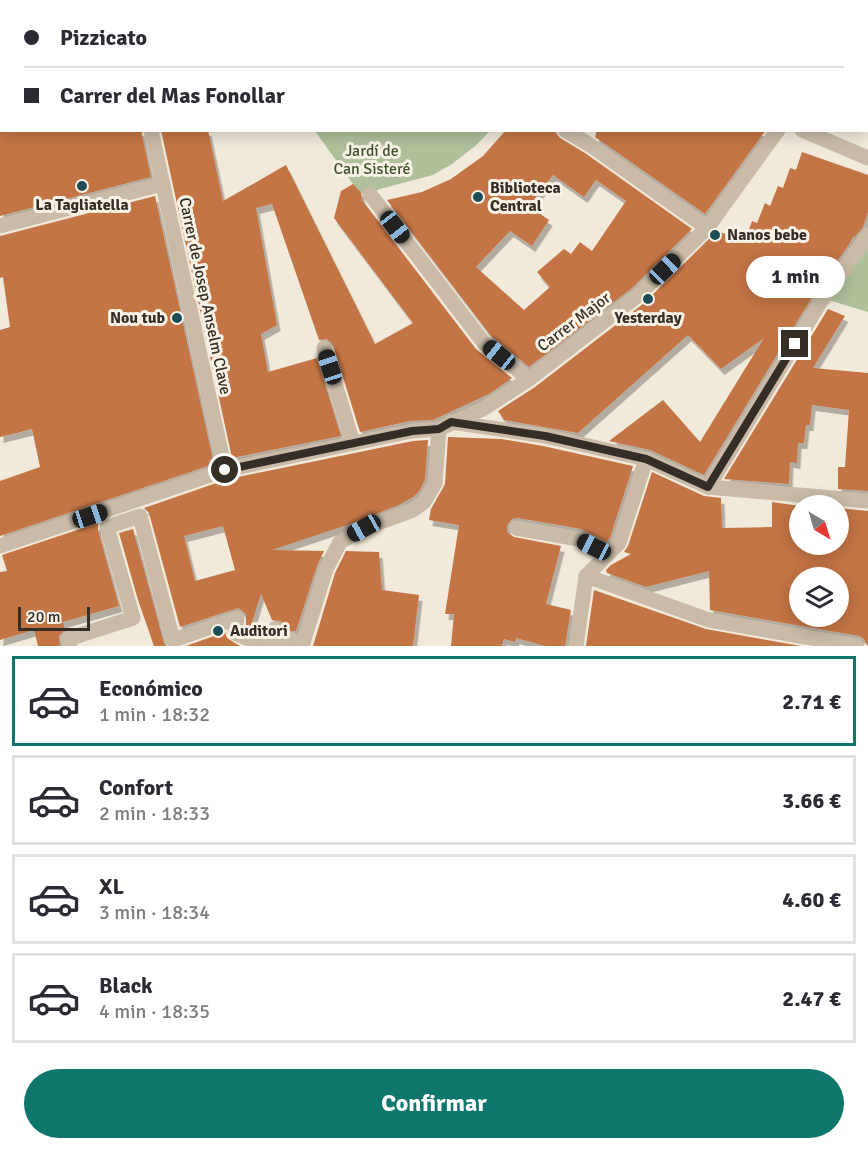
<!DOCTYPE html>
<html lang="es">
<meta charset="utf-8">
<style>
body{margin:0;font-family:Signika,sans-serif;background:#f7f7f7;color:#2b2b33;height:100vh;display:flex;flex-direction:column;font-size:22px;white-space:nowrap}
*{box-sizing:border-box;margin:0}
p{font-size:20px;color:#7c7c81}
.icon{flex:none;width:33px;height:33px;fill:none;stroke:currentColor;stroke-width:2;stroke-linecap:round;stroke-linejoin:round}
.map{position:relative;height:646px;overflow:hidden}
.panel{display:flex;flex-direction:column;background:#fff;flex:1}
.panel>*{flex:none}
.banner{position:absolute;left:0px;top:0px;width:868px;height:132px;box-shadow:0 3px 15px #0003;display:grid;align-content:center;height:132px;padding:0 24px;background:#fff}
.needle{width:39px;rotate:142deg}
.controls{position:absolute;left:789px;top:495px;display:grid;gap:12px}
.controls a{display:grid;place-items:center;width:60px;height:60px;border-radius:50%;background:#fff;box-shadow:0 3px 15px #0003;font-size:30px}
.scale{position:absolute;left:18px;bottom:15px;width:72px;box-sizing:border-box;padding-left:6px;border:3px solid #352e27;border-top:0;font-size:16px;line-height:21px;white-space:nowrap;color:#352e27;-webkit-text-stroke:4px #f9f3e7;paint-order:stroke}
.end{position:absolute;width:27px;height:27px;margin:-14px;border:8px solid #352e27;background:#fff;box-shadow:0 0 0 3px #fff}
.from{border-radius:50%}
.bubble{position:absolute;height:42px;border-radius:21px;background:#fff;box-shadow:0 3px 15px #0003;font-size:20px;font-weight:800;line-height:42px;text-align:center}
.car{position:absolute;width:18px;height:36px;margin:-18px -9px;border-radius:8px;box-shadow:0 0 4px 2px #0007;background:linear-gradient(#222 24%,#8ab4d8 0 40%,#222 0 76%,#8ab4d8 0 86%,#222 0)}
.banner b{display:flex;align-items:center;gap:21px;height:57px;font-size:22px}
.banner b+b{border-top:2px solid #e1e1e2}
.banner i{width:15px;height:15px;background:#2b2b33}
ul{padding:10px 0 0;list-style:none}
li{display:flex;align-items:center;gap:18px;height:90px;margin:0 12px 9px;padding:0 12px;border:3px solid #e1e1e2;border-radius:0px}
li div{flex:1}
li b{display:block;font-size:22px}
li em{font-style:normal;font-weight:800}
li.active{border-color:#0f766e}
li>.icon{width:54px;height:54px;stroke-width:1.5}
.cta{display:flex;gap:12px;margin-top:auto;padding:12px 24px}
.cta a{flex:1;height:69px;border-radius:36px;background:#0f766e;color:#fff;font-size:24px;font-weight:800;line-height:69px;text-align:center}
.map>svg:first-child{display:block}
</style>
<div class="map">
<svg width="868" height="646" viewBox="0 0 868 646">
<defs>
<filter id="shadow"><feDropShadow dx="3.5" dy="6" stdDeviation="0" flood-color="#0004"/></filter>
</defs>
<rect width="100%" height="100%" fill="#f1e9da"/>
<!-- green -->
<g fill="#afc09b">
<polygon points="325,0 540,0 542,1 327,2"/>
<polygon points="315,131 490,131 475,146 452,164 433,175 380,189 365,196 353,184"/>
<polygon points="868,243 868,312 828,300"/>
</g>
<!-- building -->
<g fill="#c47445" fill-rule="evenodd" filter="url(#shadow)">
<polygon points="0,130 141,130 151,177 0,216"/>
<polygon points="161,130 208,130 223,201 286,165 375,344 413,323 334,218 341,191 353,184 361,192 362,200 476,349 512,378 489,394 433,420 410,421 360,432 333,345 327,339 319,340 272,204 256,208 277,325 261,334 268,372 317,358 341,436 232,458"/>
<path d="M506,130H554L560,138L585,153L692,229L631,289L529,367L491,336L387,200L422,192L451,179L483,156ZM553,175L584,197L596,180L626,201L592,251L580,242L571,254L564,249L537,272L550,287L524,310L476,267L510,231L532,246L549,220L529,206Z"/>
<polygon points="597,130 766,130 705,214 595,137"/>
<polygon points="802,152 868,175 868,212 863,227 855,237 853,237 850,243 811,299 704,475 650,450 609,441 663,400 700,442 764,338 721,369 688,335 578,433 504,420 498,411 535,387 643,304 717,231 745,241 752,221 757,223 765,203 770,206 778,186 783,188 790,168 796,170"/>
<polygon points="155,196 214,464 0,536 0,481 40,467 32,429 0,437 0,330 10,327 3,277 0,278 0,236"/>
<polygon points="828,309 845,316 813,368 868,373 868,491 838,489 838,467 845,467 849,410 812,405 810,425 806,425 804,443 798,443 797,463 790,462 789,484 724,479"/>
<polygon points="448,437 501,439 543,446 633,466 610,538 606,542 581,529 518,518 512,519 507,526 507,532 514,537 561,546 546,604 571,610 565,646 545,646 516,638 515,642 504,639 502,646 451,646 454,614 445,614 459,525 429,520 431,509 445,484"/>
<path d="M428,440L425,480L418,493L413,497L399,505L353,523L272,550L324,551L317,566L296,631H286L281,621L272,620L261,594L250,629L246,627V614L238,608L180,627L149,513L144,508L228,479L413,441ZM223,526L235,570L195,581L184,536Z"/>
<path d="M652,472L704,496L721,498L722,528L772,527V502L800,506V544H838V508L868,511V646L864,639L859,636L710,610L709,571L646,587L607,573L606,570L611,565L631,554L624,552L628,546ZM800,578H838V616H800Z"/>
<polygon points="98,523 98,530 119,606 63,622 65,630 59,636 60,646 38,646 34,630 0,640 0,572 7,571 2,555"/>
<polygon points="133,529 164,643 166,646 154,646 138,600 119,533"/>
<polygon points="346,551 379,552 382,590 419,595 413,646 313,646 335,573"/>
<polygon points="594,590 706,629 801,646 586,646"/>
<polygon points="225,632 227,638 240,646 186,646"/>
</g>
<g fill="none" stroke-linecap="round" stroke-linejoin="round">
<!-- street -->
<g stroke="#c9bba7" stroke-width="15">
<polyline points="578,0 581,2"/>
<polyline points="0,1 4,0"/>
<polyline points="856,2 857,0"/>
<polyline points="0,112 2,111"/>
<polyline points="151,130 225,470"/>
<polyline points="565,130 590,145 707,228"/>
<polyline points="802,130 868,158"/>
<polyline points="370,194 484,343 529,379"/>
<polyline points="0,226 162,184"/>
<polyline points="324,348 353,443"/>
<polyline points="451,422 545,436 646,459 708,487 868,501"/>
<polyline points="708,487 819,304 868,235"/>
<polyline points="516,528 579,539 608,554"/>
<polyline points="0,546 225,470 412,431 439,429 483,409 529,379 637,296 707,228 778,130"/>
<polyline points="586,576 709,620 857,646"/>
<polyline points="70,646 68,639 133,618 107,527 140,516 173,640 237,618 235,633 265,646"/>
<polyline points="266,646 275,629 280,641 283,643 291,639 289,646"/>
<polyline points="302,646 326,569 340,542 364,528 411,511 424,502 435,483 439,429"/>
<polyline points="576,646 586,576 619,543 646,459"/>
</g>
</g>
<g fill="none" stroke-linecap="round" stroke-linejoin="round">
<!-- route -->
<polyline stroke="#352e27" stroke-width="8" points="225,470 412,431 439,429 451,422 545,436 646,459 708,487 795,344"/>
</g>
<!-- markers -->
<g fill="#1d4b56" stroke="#f9f3e7" stroke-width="2">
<circle cx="82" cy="186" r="6"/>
<circle cx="478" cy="197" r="6"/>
<circle cx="715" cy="235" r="6"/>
<circle cx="648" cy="299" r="6"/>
<circle cx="177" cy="318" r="6"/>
<circle cx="218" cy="631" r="6"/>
</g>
<g text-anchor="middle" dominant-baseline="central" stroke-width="6" stroke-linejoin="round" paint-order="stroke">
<!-- park labels -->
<g font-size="16" fill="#40532b" stroke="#f9f3e7">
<text x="372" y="151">Jardí de<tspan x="372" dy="18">Can Sisteré</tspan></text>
</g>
<!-- poi labels -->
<g font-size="16" font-weight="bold" fill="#352e27" stroke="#f9f3e7" text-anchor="start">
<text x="490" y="188">Biblioteca<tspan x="490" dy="18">Central</tspan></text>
<text x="82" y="205" text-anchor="middle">La Tagliatella</text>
<text x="727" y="235">Nanos bebe</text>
<text x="165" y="318" text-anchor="end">Nou tub</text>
<text x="648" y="318" text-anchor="middle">Yesterday</text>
<text x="230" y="631">Auditori</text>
</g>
<!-- street labels -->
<g font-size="16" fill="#352e27" stroke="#f9f3e7">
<text transform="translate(205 296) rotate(78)">Carrer de Josep Anselm Clave</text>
<text transform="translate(574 322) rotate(-37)">Carrer Major</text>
</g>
</g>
</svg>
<div class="controls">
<a><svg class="needle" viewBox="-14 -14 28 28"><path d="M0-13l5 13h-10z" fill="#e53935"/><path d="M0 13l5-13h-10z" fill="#7c7c81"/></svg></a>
<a><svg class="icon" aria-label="layers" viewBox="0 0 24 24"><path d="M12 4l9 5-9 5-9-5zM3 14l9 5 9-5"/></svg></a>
</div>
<div class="scale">20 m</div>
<i class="end from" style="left:225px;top:470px"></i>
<i class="end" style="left:795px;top:344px"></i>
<div class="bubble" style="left:746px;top:256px;width:99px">1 min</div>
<i class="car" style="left:395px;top:227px;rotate:142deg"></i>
<i class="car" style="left:665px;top:269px;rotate:46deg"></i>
<i class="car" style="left:499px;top:355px;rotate:309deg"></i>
<i class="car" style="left:330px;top:367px;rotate:342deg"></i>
<i class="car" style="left:90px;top:516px;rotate:72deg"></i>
<i class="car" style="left:364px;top:528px;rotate:241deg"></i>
<i class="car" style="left:594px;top:547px;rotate:297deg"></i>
<div class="banner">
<b><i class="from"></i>Pizzicato</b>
<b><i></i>Carrer del Mas Fonollar</b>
</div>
</div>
<section class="panel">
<ul>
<li class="active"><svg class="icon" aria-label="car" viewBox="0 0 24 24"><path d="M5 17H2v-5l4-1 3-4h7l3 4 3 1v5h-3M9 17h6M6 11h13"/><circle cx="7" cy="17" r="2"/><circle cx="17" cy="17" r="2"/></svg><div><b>Económico</b><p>1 min · 18:32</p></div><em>2.71 €</em></li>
<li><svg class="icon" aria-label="car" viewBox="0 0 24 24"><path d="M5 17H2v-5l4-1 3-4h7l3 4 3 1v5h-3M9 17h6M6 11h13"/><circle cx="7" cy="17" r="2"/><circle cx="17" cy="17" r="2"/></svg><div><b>Confort</b><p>2 min · 18:33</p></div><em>3.66 €</em></li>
<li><svg class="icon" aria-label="car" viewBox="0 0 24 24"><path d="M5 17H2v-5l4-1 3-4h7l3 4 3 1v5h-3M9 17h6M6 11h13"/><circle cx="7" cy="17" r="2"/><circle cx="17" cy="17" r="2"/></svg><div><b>XL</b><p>3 min · 18:34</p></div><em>4.60 €</em></li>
<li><svg class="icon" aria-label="car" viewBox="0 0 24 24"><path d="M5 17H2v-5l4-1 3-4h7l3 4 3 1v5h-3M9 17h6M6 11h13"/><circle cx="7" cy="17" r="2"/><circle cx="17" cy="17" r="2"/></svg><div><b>Black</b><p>4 min · 18:35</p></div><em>2.47 €</em></li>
</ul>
<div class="cta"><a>Confirmar</a></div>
</section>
